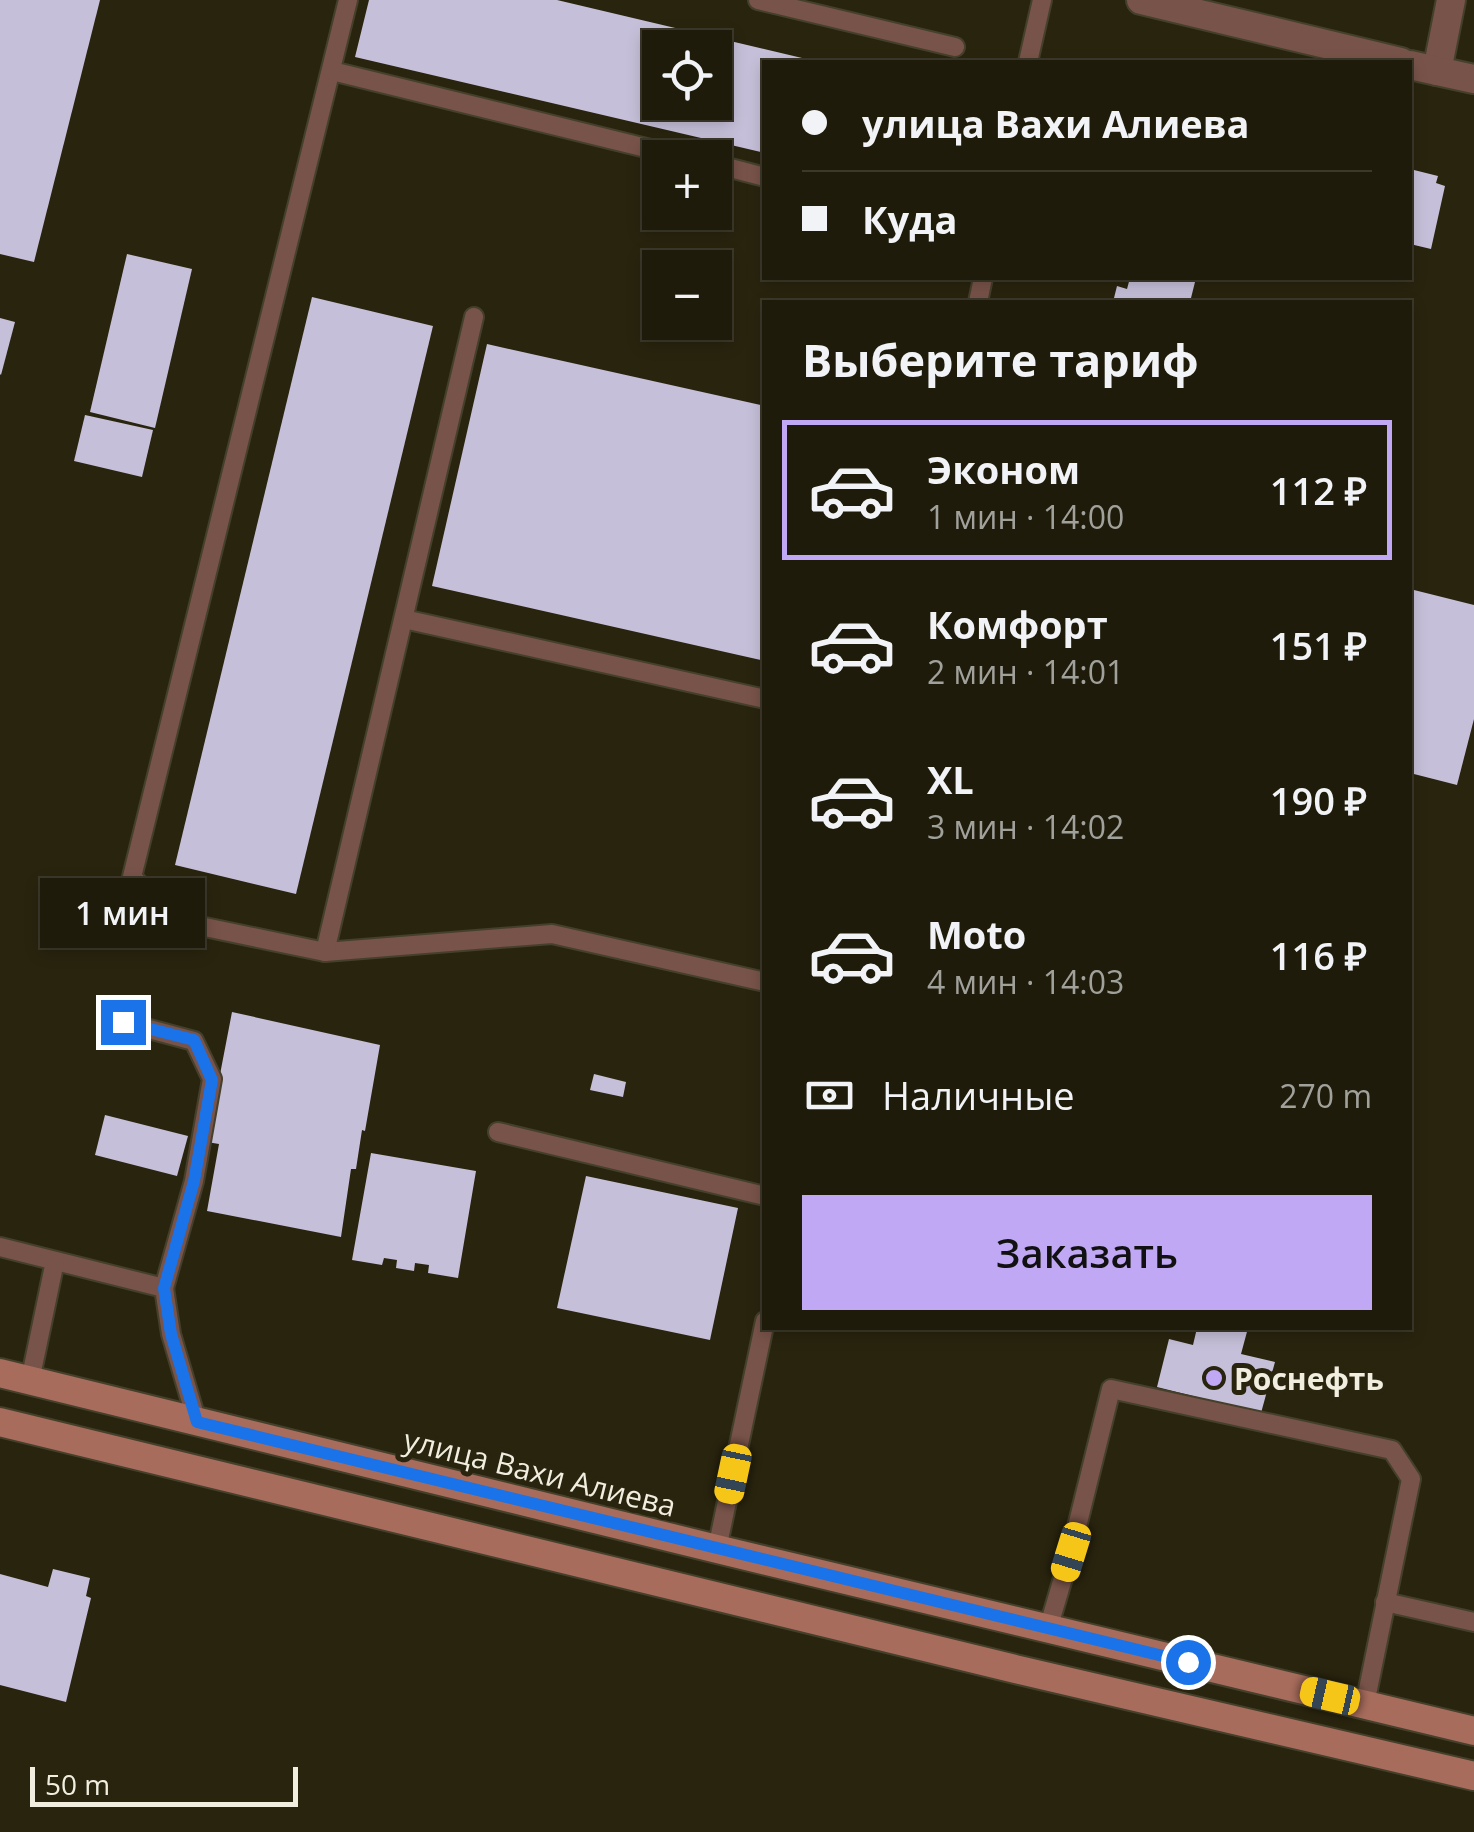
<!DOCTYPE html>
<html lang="ru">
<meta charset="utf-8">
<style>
body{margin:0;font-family:"Open Sans",sans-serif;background:#272413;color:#f1f3f6;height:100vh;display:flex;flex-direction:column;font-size:38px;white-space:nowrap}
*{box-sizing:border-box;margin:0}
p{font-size:32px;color:#a1a19c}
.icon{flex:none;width:55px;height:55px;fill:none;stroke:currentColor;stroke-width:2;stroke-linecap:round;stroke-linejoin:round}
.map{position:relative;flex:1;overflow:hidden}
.side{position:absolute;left:762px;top:300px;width:650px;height:1030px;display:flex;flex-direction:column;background:#1f1b0a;border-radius:0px;box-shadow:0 5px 15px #0003,0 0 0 2px #3c392b}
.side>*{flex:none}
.hud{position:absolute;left:762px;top:60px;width:650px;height:220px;border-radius:0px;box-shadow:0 5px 15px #0003,0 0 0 2px #3c392b;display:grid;align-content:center;height:220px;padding:0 40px;background:#1f1b0a}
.controls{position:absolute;left:642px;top:30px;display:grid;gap:20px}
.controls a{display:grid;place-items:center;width:90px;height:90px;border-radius:0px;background:#1f1b0a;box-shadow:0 5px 15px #0003,0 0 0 2px #3c392b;font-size:50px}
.scale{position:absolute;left:30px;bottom:25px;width:268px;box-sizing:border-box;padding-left:10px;border:5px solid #f1eee0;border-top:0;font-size:28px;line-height:35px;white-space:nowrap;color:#f1eee0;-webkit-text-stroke:8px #29240e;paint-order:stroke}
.end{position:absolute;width:45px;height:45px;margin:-22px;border:12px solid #1a73e8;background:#fff;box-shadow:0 0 0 5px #fff}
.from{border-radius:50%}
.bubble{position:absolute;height:70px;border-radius:0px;background:#1f1b0a;box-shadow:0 5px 15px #0003,0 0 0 2px #3c392b;font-size:32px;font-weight:600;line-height:70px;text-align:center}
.car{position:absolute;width:30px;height:60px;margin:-30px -15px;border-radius:12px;box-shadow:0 0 8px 2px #0007;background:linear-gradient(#f5c518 24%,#345 0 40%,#f5c518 0 76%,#345 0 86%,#f5c518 0)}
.hud b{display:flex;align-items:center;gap:35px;height:95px;font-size:38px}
.hud b+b{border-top:2px solid #3c392b}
.hud i{width:25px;height:25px;background:#f1f3f6}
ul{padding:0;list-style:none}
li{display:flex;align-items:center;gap:30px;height:140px;margin:0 20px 15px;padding:0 20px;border:5px solid transparent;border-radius:0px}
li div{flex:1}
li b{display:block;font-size:38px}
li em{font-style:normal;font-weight:600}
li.selected{border-color:#c0a8f4}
li>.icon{width:90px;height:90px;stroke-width:1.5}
h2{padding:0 40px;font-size:45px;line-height:120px}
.pay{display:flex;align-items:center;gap:25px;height:110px;padding:0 40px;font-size:38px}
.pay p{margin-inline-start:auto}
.cta{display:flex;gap:20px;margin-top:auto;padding:20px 40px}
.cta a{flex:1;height:115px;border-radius:0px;background:#c0a8f4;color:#111;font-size:40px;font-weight:600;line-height:115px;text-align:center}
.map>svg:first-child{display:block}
</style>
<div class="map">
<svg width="1474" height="1832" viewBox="0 0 1474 1832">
<rect width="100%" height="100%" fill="#29240e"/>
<!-- building -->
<g fill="#c6bfd9" fill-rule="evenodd">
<polygon points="0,0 100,0 34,262 0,254"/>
<path d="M369,0H557L819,62H765V153L355,57ZM660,48H715V102H660Z"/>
<polygon points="1410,169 1438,176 1436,183 1445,186 1431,249 1410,244"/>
<polygon points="127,254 192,269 155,428 90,412"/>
<polygon points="1130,278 1196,278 1190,302 1113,302 1117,286 1127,289"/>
<polygon points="312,297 433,326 296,894 175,865"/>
<polygon points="0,318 15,322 1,375 0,374"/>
<polygon points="487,344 765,406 765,661 432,586"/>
<polygon points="85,415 153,430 142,477 74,461"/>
<polygon points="1410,589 1474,605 1474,719 1457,785 1410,773"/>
<polygon points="232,1012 380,1045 365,1131 362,1130 356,1169 351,1169 341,1237 207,1211 219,1144 207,1142"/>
<polygon points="594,1074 626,1082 623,1097 590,1090"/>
<polygon points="105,1115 188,1136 177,1176 95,1155"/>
<polygon points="371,1153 476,1171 458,1278 428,1273 429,1265 415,1263 414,1271 396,1268 397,1260 384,1258 382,1265 352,1260"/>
<polygon points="586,1176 738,1208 710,1340 557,1308"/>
<polygon points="1197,1328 1248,1328 1241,1354 1275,1362 1261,1413 1157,1387 1169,1339 1193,1345"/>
<polygon points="53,1569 90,1578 86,1596 91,1598 66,1702 0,1685 0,1574 48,1587"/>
</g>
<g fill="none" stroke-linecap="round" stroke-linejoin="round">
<!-- service casing -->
<g stroke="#45402b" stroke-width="22">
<g id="service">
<polyline points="348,0 132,877 176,921 325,952 552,934 765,982"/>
<polyline points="758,0 955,47"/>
<polyline points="1028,62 1042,0"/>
<polyline points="332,71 687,158"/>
<polyline points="715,164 765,177"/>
<polyline points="978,302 983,278"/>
<polyline points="404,619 765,699"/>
<polyline points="325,952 474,317"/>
<polyline points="123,1022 194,1041 212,1079 194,1181 164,1288"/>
<polyline points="498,1132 765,1196"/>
<polyline points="0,1247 164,1288 171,1334 197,1422"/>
<polyline points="30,1381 55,1261"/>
<polyline points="717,1549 765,1321"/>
<polyline points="1385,1602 1474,1622"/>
<polyline points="1048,1629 1071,1551 1111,1389 1392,1450 1411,1479 1365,1704"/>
</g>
</g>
<!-- minor casing -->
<g stroke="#45402b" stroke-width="32">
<polyline id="minor" points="1437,71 1451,0"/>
</g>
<!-- tertiary casing -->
<g stroke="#45402b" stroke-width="32">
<g id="tertiary">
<polyline points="1141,0 1401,62"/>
<polyline points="1410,65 1474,79"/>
</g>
</g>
<!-- secondary casing -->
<g stroke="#45402b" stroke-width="32">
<g id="secondary">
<polyline points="0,1373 717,1549 1474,1731"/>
<polyline points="0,1422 1015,1669 1474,1776"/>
</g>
</g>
<!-- service -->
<use href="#service" stroke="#785349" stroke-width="18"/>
<!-- minor -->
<use href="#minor" stroke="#785349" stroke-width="28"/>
<!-- tertiary -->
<use href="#tertiary" stroke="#785349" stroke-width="28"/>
<!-- secondary -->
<use href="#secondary" stroke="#a76c5c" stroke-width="28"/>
</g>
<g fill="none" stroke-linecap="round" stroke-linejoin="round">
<!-- route -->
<polyline stroke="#1a73e8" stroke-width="12" points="123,1022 194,1040 212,1080 194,1181 164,1288 171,1334 197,1422 1188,1662"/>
</g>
<!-- markers -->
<circle fill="#c0a8f4" stroke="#29240e" stroke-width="4" cx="1214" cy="1378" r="10"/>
<g text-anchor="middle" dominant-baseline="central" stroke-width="10" stroke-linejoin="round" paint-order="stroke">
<!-- poi labels -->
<g font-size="30" font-weight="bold" fill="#f1eee0" stroke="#29240e" text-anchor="start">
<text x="1234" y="1378">Роснефть</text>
</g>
<!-- street labels -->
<g font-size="30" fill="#f1eee0" stroke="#29240e">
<text transform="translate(540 1472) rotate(14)">улица Вахи Алиева</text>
</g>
</g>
</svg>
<div class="controls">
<a><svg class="icon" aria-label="locate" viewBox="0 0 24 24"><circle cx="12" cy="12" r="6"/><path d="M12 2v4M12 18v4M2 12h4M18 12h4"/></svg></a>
<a>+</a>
<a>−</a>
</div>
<div class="scale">50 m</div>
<i class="end from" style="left:1188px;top:1662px"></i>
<i class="end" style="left:123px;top:1022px"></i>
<div class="bubble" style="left:40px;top:878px;width:165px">1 мин</div>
<i class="car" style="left:733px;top:1474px;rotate:192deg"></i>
<i class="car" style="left:1071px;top:1552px;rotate:197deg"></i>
<i class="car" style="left:1330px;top:1696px;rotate:283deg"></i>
<div class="hud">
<b><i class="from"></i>улица Вахи Алиева</b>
<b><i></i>Куда</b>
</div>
<section class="side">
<h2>Выберите тариф</h2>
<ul>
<li class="selected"><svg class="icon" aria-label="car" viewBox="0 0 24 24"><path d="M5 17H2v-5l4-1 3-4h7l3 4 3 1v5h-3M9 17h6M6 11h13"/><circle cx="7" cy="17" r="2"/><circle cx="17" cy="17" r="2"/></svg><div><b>Эконом</b><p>1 мин · 14:00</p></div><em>112 ₽</em></li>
<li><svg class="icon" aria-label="car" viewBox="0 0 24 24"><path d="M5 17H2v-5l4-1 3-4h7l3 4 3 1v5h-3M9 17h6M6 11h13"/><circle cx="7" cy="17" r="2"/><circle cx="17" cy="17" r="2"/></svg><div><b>Комфорт</b><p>2 мин · 14:01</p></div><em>151 ₽</em></li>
<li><svg class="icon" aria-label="car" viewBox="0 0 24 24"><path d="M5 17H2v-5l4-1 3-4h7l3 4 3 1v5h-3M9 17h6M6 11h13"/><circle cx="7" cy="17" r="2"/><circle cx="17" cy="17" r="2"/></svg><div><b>XL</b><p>3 мин · 14:02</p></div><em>190 ₽</em></li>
<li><svg class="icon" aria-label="car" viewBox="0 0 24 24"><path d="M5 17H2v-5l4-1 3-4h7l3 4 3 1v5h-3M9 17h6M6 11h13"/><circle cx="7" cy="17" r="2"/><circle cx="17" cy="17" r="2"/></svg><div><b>Moto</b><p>4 мин · 14:03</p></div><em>116 ₽</em></li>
</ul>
<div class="pay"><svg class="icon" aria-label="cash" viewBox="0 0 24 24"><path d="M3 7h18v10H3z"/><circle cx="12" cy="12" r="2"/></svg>Наличные<p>270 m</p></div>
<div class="cta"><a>Заказать</a></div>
</section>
</div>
